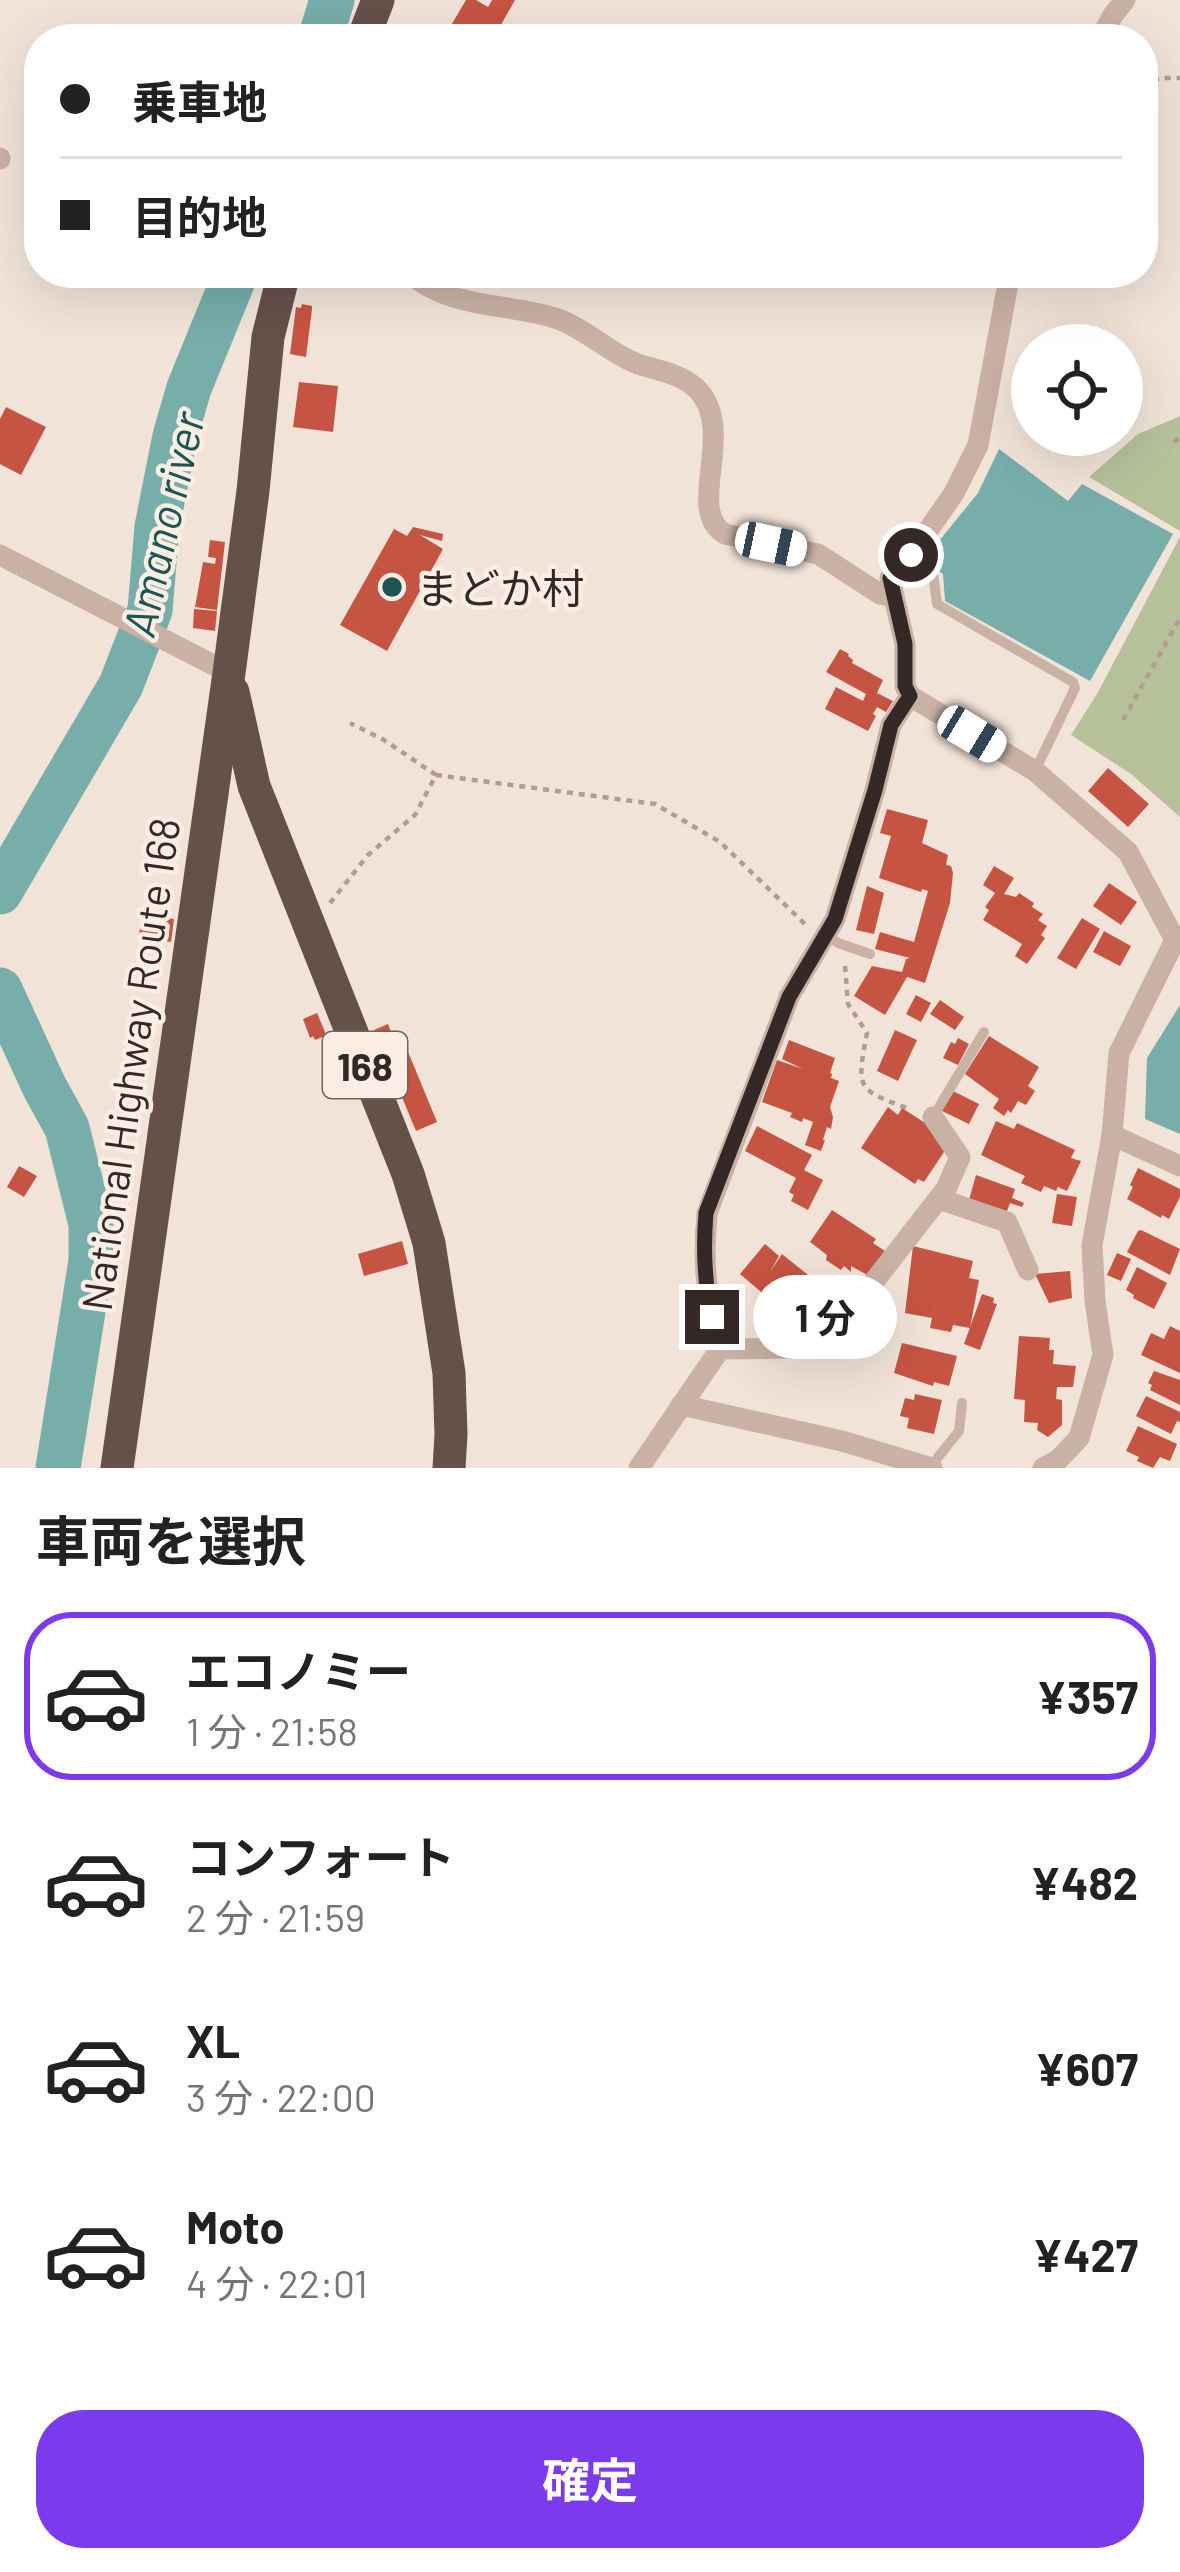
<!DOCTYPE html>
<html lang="ja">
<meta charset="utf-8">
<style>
body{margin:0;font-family:Barlow,"Noto Sans JP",sans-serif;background:#f6f6f6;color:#222;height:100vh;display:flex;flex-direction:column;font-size:45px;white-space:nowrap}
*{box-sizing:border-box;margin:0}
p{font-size:39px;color:#767676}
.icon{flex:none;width:66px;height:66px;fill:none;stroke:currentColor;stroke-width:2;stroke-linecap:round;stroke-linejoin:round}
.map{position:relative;height:1468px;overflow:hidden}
.drawer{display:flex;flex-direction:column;background:#fff;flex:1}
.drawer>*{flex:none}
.banner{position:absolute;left:24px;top:24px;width:1134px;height:264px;border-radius:48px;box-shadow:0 12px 48px #0002;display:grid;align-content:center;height:264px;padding:0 36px;background:#fff}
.fabs{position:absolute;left:1011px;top:324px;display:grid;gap:24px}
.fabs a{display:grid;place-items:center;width:132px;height:132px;border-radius:50%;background:#fff;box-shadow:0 12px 48px #0002;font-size:60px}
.end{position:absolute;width:54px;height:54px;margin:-27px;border:15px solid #342926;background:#fff;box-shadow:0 0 0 6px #fff}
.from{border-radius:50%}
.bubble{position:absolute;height:84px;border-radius:42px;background:#fff;box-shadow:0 12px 48px #0002;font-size:39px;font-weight:700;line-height:84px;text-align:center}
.car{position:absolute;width:36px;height:72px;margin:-36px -18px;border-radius:15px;box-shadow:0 0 9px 3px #0007;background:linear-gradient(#fff 24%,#345 0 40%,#fff 0 76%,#345 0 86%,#fff 0)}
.banner b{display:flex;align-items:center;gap:42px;height:114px;font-size:45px}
.banner b+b{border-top:3px solid #e0e0e0}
.banner i{width:30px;height:30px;background:#222}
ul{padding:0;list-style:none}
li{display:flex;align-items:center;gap:36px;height:168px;margin:0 24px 18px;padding:0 12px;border:6px solid transparent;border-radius:48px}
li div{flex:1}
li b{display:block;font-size:45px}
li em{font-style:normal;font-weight:700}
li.current{border-color:#7c3aed}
li>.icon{width:108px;height:108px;stroke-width:1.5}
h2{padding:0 36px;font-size:54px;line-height:144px}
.primary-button{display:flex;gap:24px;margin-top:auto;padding:24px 36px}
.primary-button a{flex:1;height:138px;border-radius:48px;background:#7c3aed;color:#fff;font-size:48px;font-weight:700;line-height:138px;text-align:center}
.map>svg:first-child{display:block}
</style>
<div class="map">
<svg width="1180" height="1468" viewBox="0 0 1180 1468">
<rect width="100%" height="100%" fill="#f1e3d8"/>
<!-- green -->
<g fill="#b6c099">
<polygon points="1180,416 1180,531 1089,477 1138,434"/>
<polygon points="1180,537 1180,817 1131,774 1071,735 1097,694"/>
</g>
<!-- water -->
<g fill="#77aeaa">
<polygon points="999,449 1068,501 1082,484 1173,534 1090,681 945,601 943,574 928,565 935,557 930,552 978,493"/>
<polygon points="1180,1005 1180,1134 1145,1119 1147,1058"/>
</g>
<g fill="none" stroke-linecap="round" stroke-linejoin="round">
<!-- river -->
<g stroke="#77aeaa" stroke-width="45">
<polyline points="320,39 332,0"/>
<polyline points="0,892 121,685 150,610 157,527 175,436 189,388 236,273"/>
<polyline points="0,990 44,1086 67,1128 91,1224 91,1261 58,1468"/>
</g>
</g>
<!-- building -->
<g fill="#c65442">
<polygon points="466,0 476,0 488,7 492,0 515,0 493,39 443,39"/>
<polygon points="302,304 312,306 312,309 306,357 290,354 296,307 301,308"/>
<polygon points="299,382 338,386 333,432 293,427"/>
<polygon points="6,407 46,427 21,475 0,464 0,419"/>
<polygon points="413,527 443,534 442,541 420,535 443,549 387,651 340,625 394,529 407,536"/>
<polygon points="210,540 225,542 217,610 195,607 203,562 215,564 216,558 208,557"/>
<polygon points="194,609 217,611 215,631 193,628"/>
<polygon points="840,649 849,654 848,656 853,660 852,663 883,680 877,693 893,701 886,712 877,707 873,714 876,716 868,731 825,709 836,687 863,701 866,694 826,672"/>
<polygon points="1108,768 1149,804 1128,827 1088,791"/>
<polygon points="887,809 928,820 922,843 948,855 946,865 951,866 953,873 950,903 925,983 907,977 885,1015 854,996 872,966 902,972 906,959 910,958 875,949 880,932 914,942 928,891 922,889 921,892 879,878 891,836 880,833"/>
<polygon points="994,866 1014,878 1004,894 1016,897 1019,893 1034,903 1032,907 1043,914 1038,920 1047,926 1041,935 1045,938 1027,964 1015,956 1022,944 983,920 989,910 985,907 995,893 983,885"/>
<polygon points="1109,883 1137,902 1121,925 1093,906"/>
<polygon points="867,886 884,893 874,934 856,930"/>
<polygon points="146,916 174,919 171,942 143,938 144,935 139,935 141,922 146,922"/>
<polygon points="1082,918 1100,929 1076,969 1057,958"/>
<polygon points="1104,931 1131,946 1120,966 1093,952"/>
<polygon points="916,995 931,1003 921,1022 906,1014"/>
<polygon points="940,1000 964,1017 955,1030 930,1014"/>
<polygon points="317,1013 325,1032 325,1036 315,1040 313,1036 310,1038 303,1019"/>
<polygon points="388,1024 391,1032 395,1030 400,1043 404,1042 437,1122 416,1131 374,1030"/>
<polygon points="895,1030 917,1040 898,1081 877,1071"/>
<polygon points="989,1036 1039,1067 1028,1086 1035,1091 1026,1105 1018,1101 1011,1113 1008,1110 1004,1116 993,1108 999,1099 965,1074"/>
<polygon points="958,1038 969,1044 958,1065 943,1058 951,1042 955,1044"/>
<polygon points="789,1040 835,1058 830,1073 832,1074 831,1078 839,1081 830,1107 833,1117 831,1129 827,1127 823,1140 825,1140 821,1151 805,1145 813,1122 803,1118 802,1122 790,1117 792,1113 762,1102 777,1060 803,1069 782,1059"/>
<polygon points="953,1091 979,1104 969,1124 942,1111"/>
<polygon points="888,1107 898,1115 902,1108 936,1130 946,1149 924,1182 918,1179 915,1184 861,1148"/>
<polygon points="996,1121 1014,1129 1017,1123 1075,1150 1071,1158 1081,1161 1067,1191 1058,1187 1056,1191 1044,1186 1041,1192 1021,1183 1025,1176 981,1155"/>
<polygon points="757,1126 812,1155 804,1170 823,1180 808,1210 791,1201 794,1195 789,1192 796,1178 745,1151"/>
<polygon points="19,1166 37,1176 24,1197 7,1187"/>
<polygon points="1138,1168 1180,1189 1180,1197 1169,1219 1162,1215 1161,1218 1127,1199 1133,1187 1130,1185"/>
<polygon points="976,1175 1015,1189 1012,1198 1024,1203 1022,1207 1010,1203 1007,1211 969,1200"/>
<polygon points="1057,1194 1077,1197 1072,1226 1052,1223"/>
<polygon points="832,1210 876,1239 873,1243 888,1253 871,1277 851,1266 851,1272 844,1266 841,1270 826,1260 827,1255 810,1242"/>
<polygon points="1141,1230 1180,1249 1170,1275 1127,1252 1138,1231"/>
<polygon points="402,1241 408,1264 364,1276 358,1254"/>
<polygon points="765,1244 779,1256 770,1272 782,1254 818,1283 835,1303 819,1319 809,1308 797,1317 791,1311 788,1315 740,1274"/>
<polygon points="913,1246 973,1261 969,1278 979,1280 970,1328 953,1325 951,1332 930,1328 932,1318 905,1313"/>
<polygon points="1117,1253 1131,1259 1121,1281 1107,1275"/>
<polygon points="1137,1267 1167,1283 1154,1309 1133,1298 1134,1295 1126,1290"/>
<polygon points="1070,1271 1072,1298 1049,1303 1035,1274"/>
<polygon points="982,1294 994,1298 993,1303 997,1304 980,1350 964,1344"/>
<polygon points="1170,1326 1180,1331 1180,1373 1141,1355 1151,1333 1164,1339"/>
<polygon points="1019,1336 1050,1338 1049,1350 1054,1350 1053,1364 1076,1366 1073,1387 1057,1387 1056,1399 1062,1400 1062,1425 1048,1437 1037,1430 1038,1423 1024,1422 1025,1400 1014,1399"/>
<polygon points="902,1343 957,1356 949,1386 934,1382 933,1386 894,1373"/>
<polygon points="1154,1371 1180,1380 1180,1405 1150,1390 1152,1385 1148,1383"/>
<polygon points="915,1394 942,1400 934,1434 907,1428 909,1418 900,1416 905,1398 914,1400"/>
<polygon points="1146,1396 1180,1412 1180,1422 1177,1421 1171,1434 1136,1416"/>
<polygon points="1138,1426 1177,1444 1170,1461 1160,1457 1153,1468 1137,1461 1139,1457 1126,1451"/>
</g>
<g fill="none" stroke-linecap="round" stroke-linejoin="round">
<!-- path -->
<g stroke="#b49b8f" stroke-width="4.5" stroke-dasharray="6 6" stroke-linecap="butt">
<polyline points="1143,87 1159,78 1180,78"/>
<polyline points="1174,442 1180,437"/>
<polyline points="1123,720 1180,618"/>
<polyline points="436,775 655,804 720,842 805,924"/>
<polyline points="330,903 368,855 415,815 436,775 384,740 350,723"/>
<path d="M845,966L848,1004L867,1033C856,1090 857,1090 910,1109"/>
</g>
<!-- service -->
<g stroke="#c9b1a4" stroke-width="10">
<polyline points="933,573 937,604 1073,682 1075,688 1035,771"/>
<polyline points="827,934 838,943 870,954"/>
<polyline points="933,1117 984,1032"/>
<polyline points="931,1466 959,1431 962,1403"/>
</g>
<!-- minor -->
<g stroke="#c9b1a4" stroke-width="21">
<polyline points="1100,39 1113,15 1125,0"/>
<polyline points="0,158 0,159"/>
<path d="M409,273C454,311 508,302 558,319C586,329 609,353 638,364C659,371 680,373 697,389C738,431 684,510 725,534L818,554L880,594L894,597L905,644V686L910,696L1035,771L1128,852L1175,940L1119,1053L1112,1135L1092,1245L1095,1301L1103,1355L1079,1438L1058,1460L1043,1468"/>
<polyline points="0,555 229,673"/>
<polyline points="894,597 890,578 911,555 954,493 978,445 1010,273"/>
<polyline points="1112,1135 1180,1166"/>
<polyline points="939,1199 1007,1222 1028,1270"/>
<polyline points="720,1349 792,1348 865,1293 946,1189 960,1157 933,1117"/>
<polyline points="681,1405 842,1441 932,1468"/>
<path d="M639,1468L720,1349C707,1296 702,1268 707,1213L789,997L835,919L875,790L891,725L910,696"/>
</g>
<!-- trunk -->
<g stroke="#66504a" stroke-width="33">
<polyline points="363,39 378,0"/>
<polyline points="233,692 254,786 408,1174 429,1243 449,1373 451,1435 449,1468"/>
<polyline points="117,1468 229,673 253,491 268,337 284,273"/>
</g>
</g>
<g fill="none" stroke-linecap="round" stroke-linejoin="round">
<!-- route -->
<path stroke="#342926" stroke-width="15" d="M712,1317C704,1281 703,1249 706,1213L789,997L835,919L875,790L891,725L910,696L905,686V644L890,578L911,555"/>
</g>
<!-- markers -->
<circle fill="#1c5553" stroke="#f9ede4" stroke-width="4.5" cx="392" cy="587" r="12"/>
<g text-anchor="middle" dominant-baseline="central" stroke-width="9" stroke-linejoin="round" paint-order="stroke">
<!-- shield labels -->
<rect fill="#f9ede4" stroke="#6f645f" stroke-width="3" x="323" y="1032" width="84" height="66" rx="9"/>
<g font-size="39" font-weight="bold" fill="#342926">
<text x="365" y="1065">168</text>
</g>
<!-- poi labels -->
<g font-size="42" fill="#342926" stroke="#f9ede4" text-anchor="start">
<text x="416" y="587">まどか村</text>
</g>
<!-- street labels -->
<g font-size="42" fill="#342926" stroke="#f9ede4">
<text transform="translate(129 1064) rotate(-82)">National Highway Route 168</text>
</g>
<!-- water labels -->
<g font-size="45" font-style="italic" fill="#1c5553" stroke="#f9ede4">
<text transform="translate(162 524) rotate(-77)">Amano river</text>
</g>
</g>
</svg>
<div class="fabs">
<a><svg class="icon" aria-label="locate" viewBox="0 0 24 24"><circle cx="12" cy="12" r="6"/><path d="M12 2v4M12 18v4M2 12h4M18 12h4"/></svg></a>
</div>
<i class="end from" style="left:911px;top:555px"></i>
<i class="end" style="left:712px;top:1317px"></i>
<div class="bubble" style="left:753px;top:1275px;width:144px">1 分</div>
<i class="car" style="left:771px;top:544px;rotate:102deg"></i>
<i class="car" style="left:972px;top:734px;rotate:121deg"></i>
<div class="banner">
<b><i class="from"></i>乗車地</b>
<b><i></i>目的地</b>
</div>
</div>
<section class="drawer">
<h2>車両を選択</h2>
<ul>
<li class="current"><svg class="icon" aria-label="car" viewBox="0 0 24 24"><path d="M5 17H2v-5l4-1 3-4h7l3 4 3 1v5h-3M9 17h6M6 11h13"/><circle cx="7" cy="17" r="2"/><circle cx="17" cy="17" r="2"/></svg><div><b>エコノミー</b><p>1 分 · 21:58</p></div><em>¥357</em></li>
<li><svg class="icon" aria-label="car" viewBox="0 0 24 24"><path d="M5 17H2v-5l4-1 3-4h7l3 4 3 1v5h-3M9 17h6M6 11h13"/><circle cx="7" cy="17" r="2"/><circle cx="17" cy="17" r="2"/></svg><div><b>コンフォート</b><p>2 分 · 21:59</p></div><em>¥482</em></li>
<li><svg class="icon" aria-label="car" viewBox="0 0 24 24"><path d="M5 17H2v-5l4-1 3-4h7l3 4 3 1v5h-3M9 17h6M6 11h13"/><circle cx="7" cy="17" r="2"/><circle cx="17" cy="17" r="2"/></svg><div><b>XL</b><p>3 分 · 22:00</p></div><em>¥607</em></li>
<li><svg class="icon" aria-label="car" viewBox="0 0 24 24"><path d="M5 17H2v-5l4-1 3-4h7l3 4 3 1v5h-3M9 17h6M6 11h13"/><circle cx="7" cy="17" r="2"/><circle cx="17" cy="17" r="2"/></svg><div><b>Moto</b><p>4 分 · 22:01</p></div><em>¥427</em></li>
</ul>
<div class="primary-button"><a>確定</a></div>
</section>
